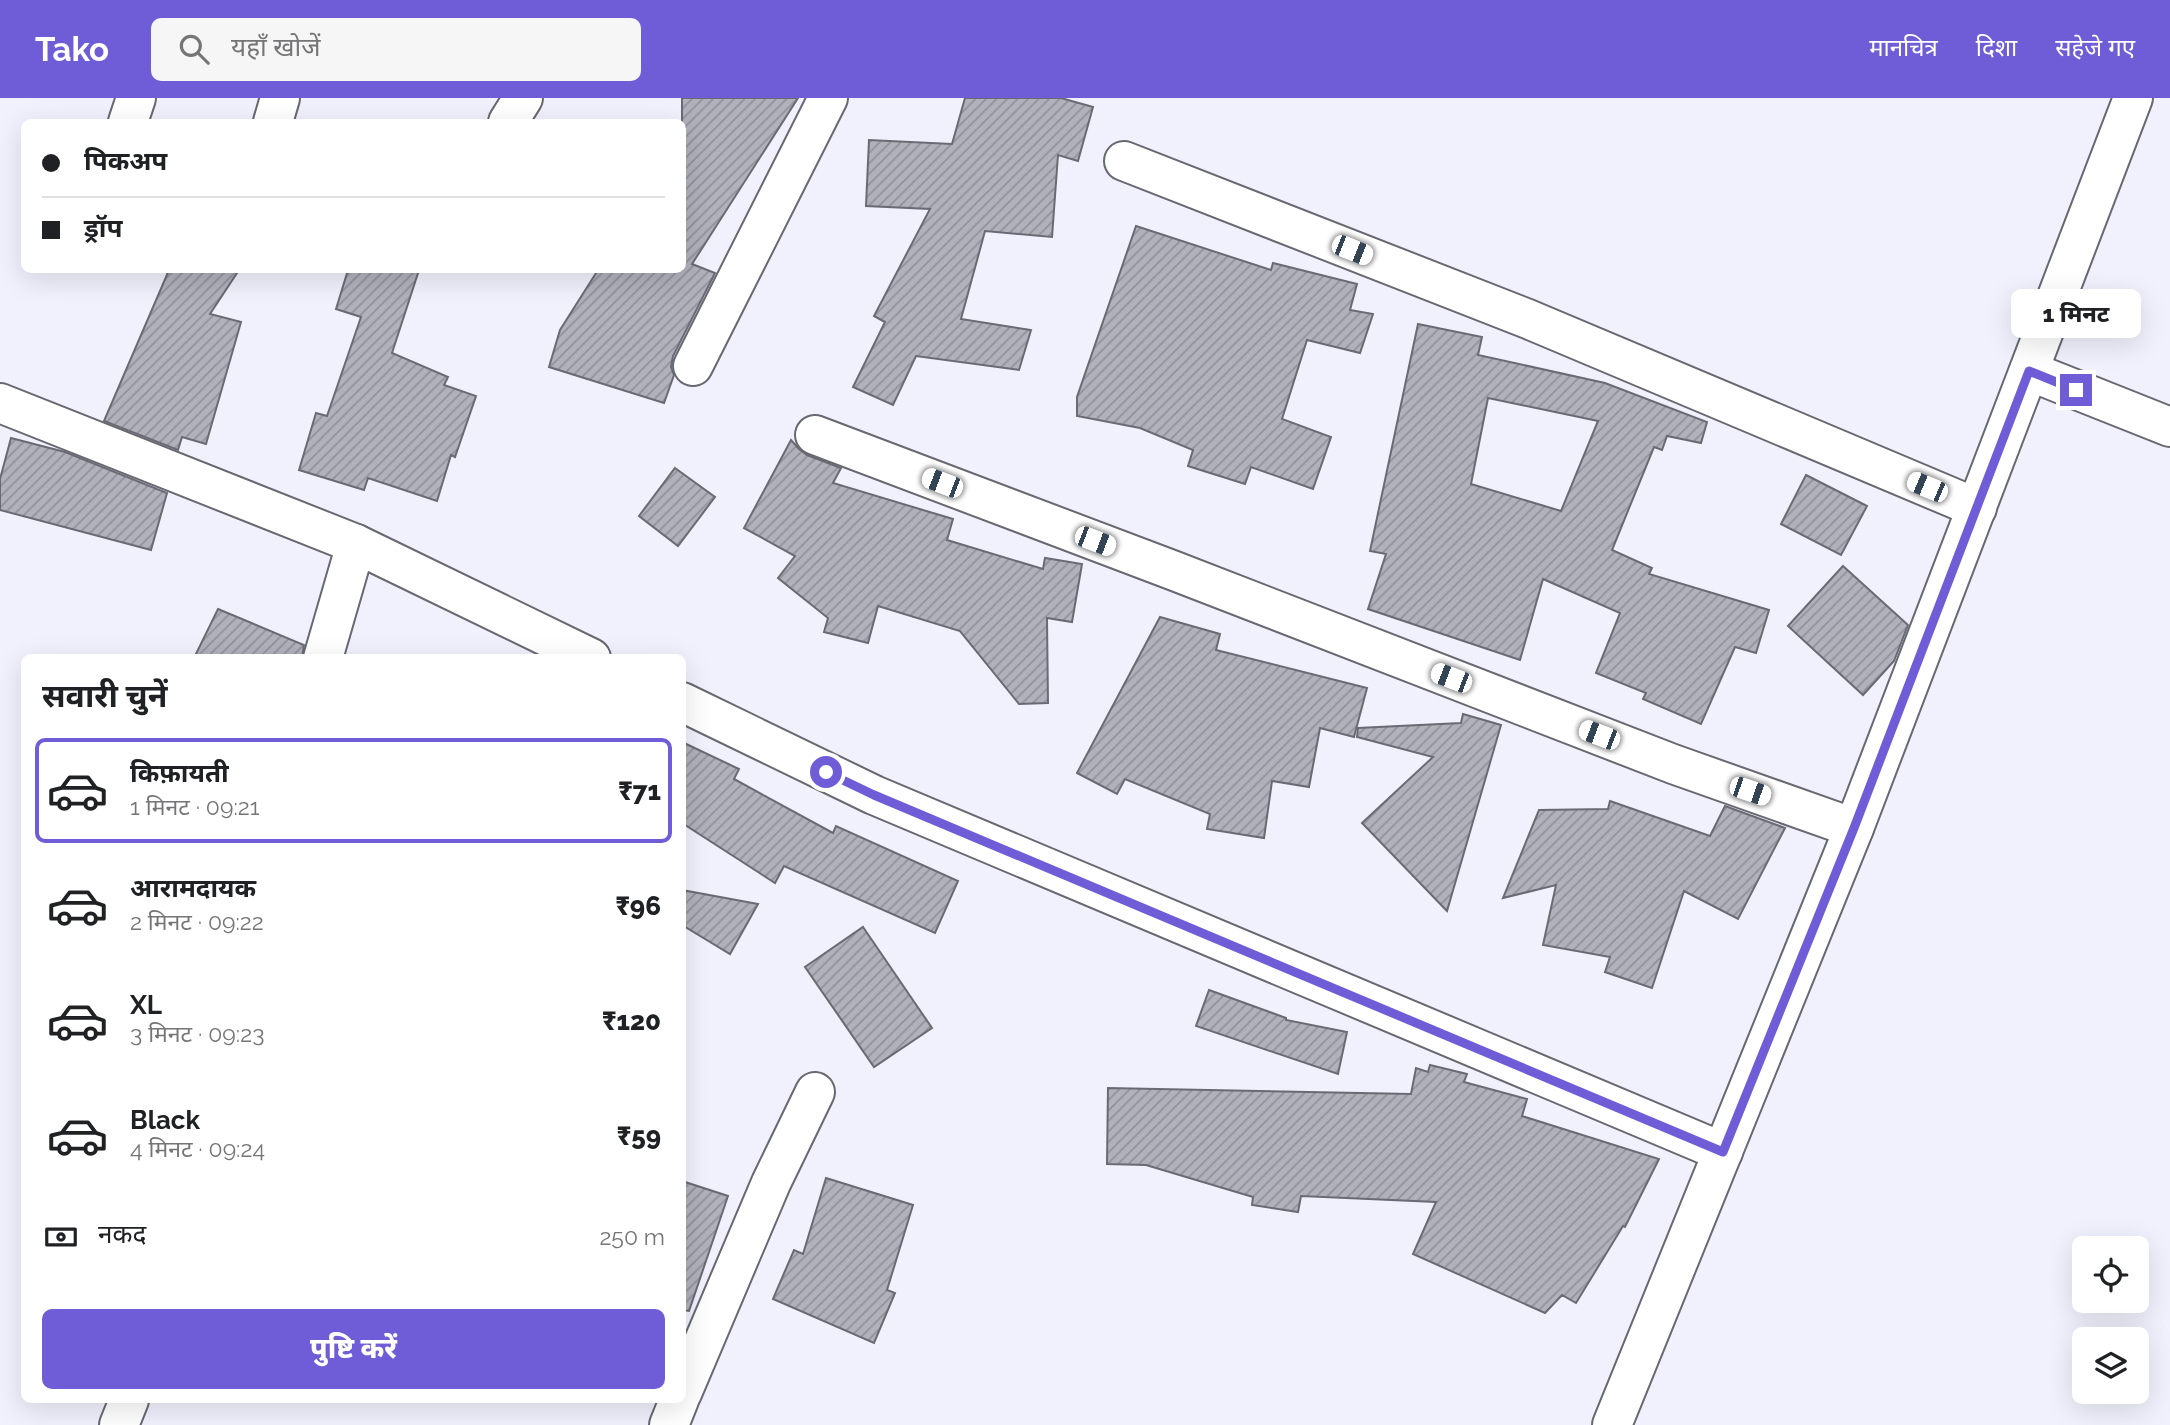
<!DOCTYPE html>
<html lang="hi">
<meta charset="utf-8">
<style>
body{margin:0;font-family:Raleway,"Noto Sans Devanagari",sans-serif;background:#f6f6f6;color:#202124;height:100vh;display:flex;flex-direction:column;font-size:26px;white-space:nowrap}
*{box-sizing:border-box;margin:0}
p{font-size:23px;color:#757577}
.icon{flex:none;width:38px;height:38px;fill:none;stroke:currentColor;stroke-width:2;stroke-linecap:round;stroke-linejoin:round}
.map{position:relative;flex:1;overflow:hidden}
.panel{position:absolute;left:21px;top:556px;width:665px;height:749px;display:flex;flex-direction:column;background:#fff;border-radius:10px;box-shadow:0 7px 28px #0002}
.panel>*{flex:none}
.banner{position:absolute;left:21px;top:21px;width:665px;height:154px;border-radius:10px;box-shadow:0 7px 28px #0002;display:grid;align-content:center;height:154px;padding:0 21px;background:#fff}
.tools{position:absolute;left:2072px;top:1138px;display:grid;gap:14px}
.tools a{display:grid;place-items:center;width:77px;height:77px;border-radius:10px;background:#fff;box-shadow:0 7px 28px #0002;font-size:35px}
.end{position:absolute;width:32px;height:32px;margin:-16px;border:9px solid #6f5dd8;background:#fff;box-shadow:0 0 0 4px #fff}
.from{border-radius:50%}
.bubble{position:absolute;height:49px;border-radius:10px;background:#fff;box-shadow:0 7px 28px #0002;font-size:23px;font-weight:800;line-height:49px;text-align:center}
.car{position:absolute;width:21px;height:42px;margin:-21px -10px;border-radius:9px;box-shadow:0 0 5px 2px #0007;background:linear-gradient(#fff 24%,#345 0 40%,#fff 0 76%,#345 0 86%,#fff 0)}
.banner b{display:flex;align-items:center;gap:24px;height:66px;font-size:26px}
.banner b+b{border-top:2px solid #e0e0e0}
.banner i{width:18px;height:18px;background:#202124}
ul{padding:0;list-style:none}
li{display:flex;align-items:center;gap:21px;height:105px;margin:0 14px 10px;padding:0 7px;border:4px solid transparent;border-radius:10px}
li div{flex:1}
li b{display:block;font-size:26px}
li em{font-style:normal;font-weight:800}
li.active{border-color:#6f5dd8}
li>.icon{width:63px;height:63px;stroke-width:1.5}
h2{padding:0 21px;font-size:32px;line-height:84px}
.pay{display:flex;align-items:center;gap:18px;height:77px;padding:0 21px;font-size:26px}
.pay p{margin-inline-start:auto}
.cta{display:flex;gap:14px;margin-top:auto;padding:14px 21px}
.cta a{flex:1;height:80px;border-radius:10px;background:#6f5dd8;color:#fff;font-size:28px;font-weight:800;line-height:80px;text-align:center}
header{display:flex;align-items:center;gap:42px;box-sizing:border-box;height:98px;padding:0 35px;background:#6f5dd8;color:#fff}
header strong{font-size:33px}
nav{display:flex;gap:38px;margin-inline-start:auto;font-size:24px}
.search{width:490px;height:63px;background:#f6f6f6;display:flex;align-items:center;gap:18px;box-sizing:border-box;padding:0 24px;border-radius:10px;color:#757577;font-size:26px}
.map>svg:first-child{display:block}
</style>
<header>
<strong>Tako</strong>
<div class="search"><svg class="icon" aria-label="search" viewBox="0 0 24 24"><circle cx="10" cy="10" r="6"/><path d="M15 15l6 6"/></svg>यहाँ खोजें</div>
<nav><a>मानचित्र</a><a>दिशा</a><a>सहेजे गए</a></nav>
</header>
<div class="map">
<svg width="2170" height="1327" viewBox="0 0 2170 1327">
<defs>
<pattern id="building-hatch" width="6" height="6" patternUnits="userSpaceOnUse" patternTransform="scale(1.75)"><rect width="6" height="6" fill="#b0b1bb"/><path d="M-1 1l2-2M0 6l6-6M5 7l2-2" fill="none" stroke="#909199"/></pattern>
</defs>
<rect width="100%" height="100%" fill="#f1f1fd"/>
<!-- building -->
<g fill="url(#building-hatch)" stroke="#6a6a74" stroke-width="2" fill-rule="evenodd">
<polygon points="682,0 798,0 692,166 715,175 673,258 671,269 674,277 664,305 549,269 560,232 598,172 682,172"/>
<polygon points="965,0 1061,0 1093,9 1078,63 1058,57 1052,139 985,133 961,221 1031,232 1019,272 916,258 893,307 853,289 885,224 874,218 930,111 866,108 869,42 952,46"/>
<polygon points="1136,128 1271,172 1273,165 1357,186 1350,212 1373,216 1360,255 1307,242 1282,321 1331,339 1313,391 1251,369 1245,386 1188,368 1193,352 1140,330 1077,318 1077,299"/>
<polygon points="169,172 239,172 210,216 241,224 206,346 182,339 178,352 104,323"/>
<polygon points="348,172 419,172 392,255 448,279 444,287 476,298 455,359 451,357 437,403 368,380 364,392 299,372 316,315 327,318 361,219 336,211"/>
<path d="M1418,226L1482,239L1478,257L1605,285L1707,324L1701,345L1667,338L1662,352L1654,349L1612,452L1652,470L1649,476L1769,512L1756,555L1735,549L1701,626L1643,601L1646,595L1596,575L1620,515L1543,481L1520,562L1368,511L1386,456L1370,453ZM1488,300L1598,323L1561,413L1471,386Z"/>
<polygon points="11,340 65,354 167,395 151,452 0,412 0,381"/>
<polygon points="791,342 799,351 807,357 841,370 833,385 953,421 947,442 1043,471 1045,460 1082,466 1072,524 1047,520 1048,605 1019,606 960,533 878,508 868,545 824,534 828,520 778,480 795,458 744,430"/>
<polygon points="675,370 715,399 678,448 639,418"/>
<polygon points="1806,377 1867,408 1841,457 1781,426"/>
<polygon points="1843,468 1908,527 1894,563 1863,597 1788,528"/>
<polygon points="218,511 304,547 302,560 194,560"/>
<polygon points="1160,519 1220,536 1216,552 1367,590 1354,639 1320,630 1309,689 1272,683 1264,740 1207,731 1210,716 1125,681 1117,696 1077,675"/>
<polygon points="1463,616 1501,627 1447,813 1362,725 1433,659 1357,639 1358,630 1461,625"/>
<polygon points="682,644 739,671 734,681 833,735 836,728 958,783 935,835 784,768 775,785 682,725"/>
<polygon points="1610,703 1710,738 1725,708 1785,730 1738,821 1684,793 1652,890 1605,874 1610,859 1543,847 1556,787 1503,800 1539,712 1608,711"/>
<polygon points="682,792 758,806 730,856 682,827"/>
<polygon points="863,829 932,930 874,969 805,869"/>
<polygon points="1209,892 1286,920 1286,922 1347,934 1338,976 1196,928"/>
<polygon points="1430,967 1467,976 1464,984 1527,1001 1522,1018 1659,1061 1625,1129 1623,1128 1576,1205 1562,1197 1545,1215 1413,1156 1436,1104 1301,1098 1298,1114 1252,1107 1253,1099 1146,1067 1107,1066 1108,990 1411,996 1416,970 1428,974"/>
<polygon points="826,1080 913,1107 887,1192 895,1195 874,1245 773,1201 794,1152 803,1156"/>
<polygon points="682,1083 728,1098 689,1213 682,1212"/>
</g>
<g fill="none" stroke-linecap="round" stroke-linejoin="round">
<!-- minor casing -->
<g stroke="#686871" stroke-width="42">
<g id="minor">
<polyline points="128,24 136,0"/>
<polyline points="273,24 280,0"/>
<polyline points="508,24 523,0"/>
<polyline points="1124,63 1528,221 1977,410"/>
<polyline points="693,268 828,0"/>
<polyline points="2029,273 2170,329"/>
<polyline points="0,305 356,446 591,560"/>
<polyline points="815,337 1172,472 1673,666 1854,730"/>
<polyline points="323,560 356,446"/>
<polyline points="682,604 874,697 1723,1054"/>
<polyline points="682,1295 771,1085 815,994"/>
<polyline points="119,1327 129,1302"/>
<polyline points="669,1327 679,1302"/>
<polyline points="1612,1327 1854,730 2133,0"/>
</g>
</g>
<!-- minor -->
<use href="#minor" stroke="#fff" stroke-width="38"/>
</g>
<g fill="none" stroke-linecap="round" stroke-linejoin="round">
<!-- route -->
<polyline stroke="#6f5dd8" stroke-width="9" points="826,674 874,697 1723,1054 1854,730 2029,273 2076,292"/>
</g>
</svg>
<div class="tools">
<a><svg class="icon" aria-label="locate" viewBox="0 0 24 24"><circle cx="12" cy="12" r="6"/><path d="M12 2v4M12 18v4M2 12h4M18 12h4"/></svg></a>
<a><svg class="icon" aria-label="layers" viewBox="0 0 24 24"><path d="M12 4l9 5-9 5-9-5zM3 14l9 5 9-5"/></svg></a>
</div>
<i class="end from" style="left:826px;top:674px"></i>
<i class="end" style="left:2076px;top:292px"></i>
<div class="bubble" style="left:2011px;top:191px;width:130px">1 मिनट</div>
<i class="car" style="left:1352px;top:152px;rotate:112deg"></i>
<i class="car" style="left:942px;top:385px;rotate:291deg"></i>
<i class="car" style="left:1927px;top:389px;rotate:293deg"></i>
<i class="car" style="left:1095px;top:443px;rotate:111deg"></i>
<i class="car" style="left:1451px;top:580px;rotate:291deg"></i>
<i class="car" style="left:1599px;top:637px;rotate:291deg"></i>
<i class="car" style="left:1750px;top:693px;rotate:109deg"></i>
<div class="banner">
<b><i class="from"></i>पिकअप</b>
<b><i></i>ड्रॉप</b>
</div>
<section class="panel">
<h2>सवारी चुनें</h2>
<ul>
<li class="active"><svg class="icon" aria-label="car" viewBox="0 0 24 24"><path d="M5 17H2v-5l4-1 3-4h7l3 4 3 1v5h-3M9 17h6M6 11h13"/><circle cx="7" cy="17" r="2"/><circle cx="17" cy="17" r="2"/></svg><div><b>किफ़ायती</b><p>1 मिनट · 09:21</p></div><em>₹71</em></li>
<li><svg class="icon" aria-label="car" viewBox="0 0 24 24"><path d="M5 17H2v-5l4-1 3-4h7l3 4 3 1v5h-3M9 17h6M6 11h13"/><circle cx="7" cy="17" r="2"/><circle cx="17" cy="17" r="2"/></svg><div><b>आरामदायक</b><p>2 मिनट · 09:22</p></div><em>₹96</em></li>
<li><svg class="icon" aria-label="car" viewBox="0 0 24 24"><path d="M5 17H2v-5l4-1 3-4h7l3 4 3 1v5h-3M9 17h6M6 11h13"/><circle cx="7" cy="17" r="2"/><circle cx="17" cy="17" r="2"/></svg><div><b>XL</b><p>3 मिनट · 09:23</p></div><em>₹120</em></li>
<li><svg class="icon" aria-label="car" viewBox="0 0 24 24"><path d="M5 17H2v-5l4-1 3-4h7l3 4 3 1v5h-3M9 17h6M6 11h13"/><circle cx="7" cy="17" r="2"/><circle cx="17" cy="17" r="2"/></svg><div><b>Black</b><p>4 मिनट · 09:24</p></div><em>₹59</em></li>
</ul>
<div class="pay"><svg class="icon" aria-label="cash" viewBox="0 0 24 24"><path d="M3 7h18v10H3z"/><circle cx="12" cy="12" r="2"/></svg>नकद<p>250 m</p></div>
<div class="cta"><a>पुष्टि करें</a></div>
</section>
</div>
